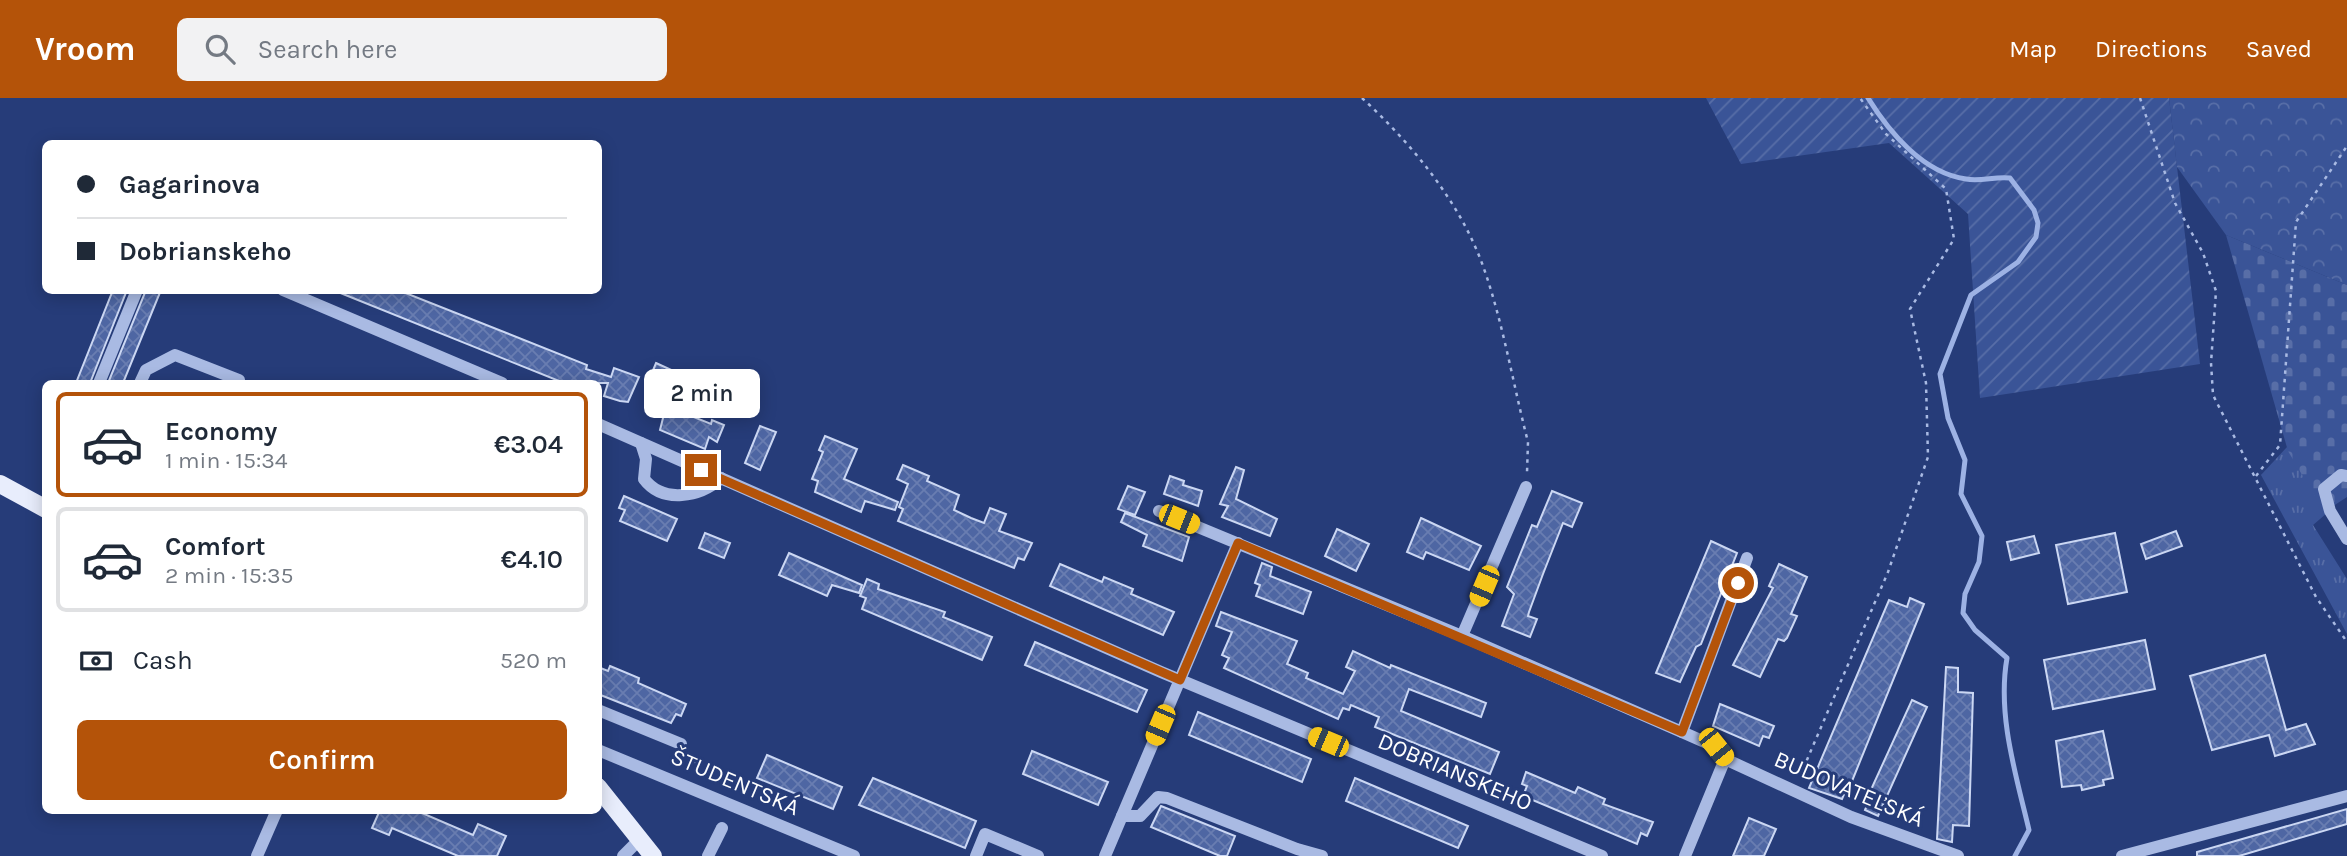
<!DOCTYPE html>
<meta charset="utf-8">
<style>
body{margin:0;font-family:Karla,sans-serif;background:#f2f2f3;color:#1f2937;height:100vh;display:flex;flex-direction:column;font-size:26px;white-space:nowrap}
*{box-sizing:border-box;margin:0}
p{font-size:23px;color:#747a83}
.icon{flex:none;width:38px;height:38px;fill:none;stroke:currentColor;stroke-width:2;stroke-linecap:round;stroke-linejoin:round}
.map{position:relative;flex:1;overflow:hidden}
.drawer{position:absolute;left:42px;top:282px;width:560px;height:434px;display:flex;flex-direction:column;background:#fff;border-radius:10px;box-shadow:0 4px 18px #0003}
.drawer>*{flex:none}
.banner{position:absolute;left:42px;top:42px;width:560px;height:154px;border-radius:10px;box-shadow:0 4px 18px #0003;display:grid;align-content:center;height:154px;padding:0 35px;background:#fff}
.end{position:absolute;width:32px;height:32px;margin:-16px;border:9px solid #b45309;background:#fff;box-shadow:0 0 0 4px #fff}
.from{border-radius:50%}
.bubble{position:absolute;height:49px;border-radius:10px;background:#fff;box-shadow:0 4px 18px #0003;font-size:23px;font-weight:600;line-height:49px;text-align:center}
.car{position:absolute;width:21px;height:42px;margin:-21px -10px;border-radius:9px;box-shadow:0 0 5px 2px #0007;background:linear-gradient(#f5c518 24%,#345 0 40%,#f5c518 0 76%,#345 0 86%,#f5c518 0)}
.banner b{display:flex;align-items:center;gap:24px;height:66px;font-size:26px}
.banner b+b{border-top:2px solid #e0e1e3}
.banner i{width:18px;height:18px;background:#1f2937}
ul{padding:12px 0 0;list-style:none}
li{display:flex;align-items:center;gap:21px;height:105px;margin:0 14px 10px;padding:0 21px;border:4px solid #e0e1e3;border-radius:10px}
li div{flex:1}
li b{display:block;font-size:26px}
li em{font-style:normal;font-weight:600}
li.active{border-color:#b45309}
li>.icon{width:63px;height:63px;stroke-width:1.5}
.pay{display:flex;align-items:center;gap:18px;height:77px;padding:0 35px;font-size:26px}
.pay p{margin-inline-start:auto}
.action{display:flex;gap:14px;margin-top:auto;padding:14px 35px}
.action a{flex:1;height:80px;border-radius:10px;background:#b45309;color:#fff;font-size:28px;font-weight:600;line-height:80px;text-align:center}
header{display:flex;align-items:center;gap:42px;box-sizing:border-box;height:98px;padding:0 35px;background:#b45309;color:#fff}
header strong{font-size:33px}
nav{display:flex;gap:38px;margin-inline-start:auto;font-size:24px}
.search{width:490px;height:63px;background:#f2f2f3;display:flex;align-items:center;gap:18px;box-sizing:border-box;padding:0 24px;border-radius:10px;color:#747a83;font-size:26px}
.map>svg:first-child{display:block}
</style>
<header>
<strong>Vroom</strong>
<div class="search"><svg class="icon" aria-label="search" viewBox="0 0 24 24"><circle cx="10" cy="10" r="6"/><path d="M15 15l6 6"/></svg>Search here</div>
<nav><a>Map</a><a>Directions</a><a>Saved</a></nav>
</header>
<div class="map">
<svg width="2347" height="758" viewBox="0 0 2347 758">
<defs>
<pattern id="grass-tufts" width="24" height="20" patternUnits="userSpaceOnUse" patternTransform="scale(1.75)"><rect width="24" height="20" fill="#3a5497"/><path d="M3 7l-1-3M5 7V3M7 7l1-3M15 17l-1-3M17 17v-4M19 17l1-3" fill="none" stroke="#586ea7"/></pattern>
<pattern id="forest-crowns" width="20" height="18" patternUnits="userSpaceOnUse" patternTransform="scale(1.75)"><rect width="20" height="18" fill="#3a5497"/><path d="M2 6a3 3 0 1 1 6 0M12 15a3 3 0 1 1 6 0" fill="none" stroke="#586ea7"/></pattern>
<pattern id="cemetery-stones" width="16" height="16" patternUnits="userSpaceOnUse" patternTransform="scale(1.75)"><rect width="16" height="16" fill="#3a5497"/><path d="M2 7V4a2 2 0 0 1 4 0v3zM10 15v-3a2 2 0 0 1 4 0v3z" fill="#586ea7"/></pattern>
<pattern id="garden-furrows" width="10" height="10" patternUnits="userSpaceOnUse" patternTransform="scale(1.75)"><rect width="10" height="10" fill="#3a5497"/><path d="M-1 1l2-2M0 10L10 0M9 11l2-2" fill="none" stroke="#586ea7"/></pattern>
<pattern id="building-cross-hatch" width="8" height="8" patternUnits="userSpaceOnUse" patternTransform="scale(1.75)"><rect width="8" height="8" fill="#4e66a3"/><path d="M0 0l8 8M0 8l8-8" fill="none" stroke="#697db1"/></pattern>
</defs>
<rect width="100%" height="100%" fill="#263c79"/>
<!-- grass -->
<polygon fill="url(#grass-tufts)" points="2287,349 2327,415 2313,427 2347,481 2347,536 2261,377"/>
<!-- forest -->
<polygon fill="url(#forest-crowns)" points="2169,0 2347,0 2347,187 2226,137 2177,69"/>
<!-- cemetery -->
<polygon fill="url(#cemetery-stones)" points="2226,137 2347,187 2347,399 2324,414 2288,353"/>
<!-- garden -->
<polygon fill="url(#garden-furrows)" points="1706,0 2169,0 2200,266 1980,300 1968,116 1889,45 1741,66"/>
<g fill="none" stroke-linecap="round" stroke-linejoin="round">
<!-- stream -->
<path stroke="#9db2e4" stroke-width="5" d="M1868,0C1889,34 1923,75 1966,81C1981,84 1995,78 2010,80L2034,112L2038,125L2036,139L2018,164L1971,197L1940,276L1948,320L1965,362L1961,396L1982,438L1979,464L1965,496L1963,515L1975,532L2007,560C1997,617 2016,677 2029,732L2015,758"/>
</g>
<!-- building -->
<g fill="url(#building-cross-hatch)" stroke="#cbd7f3" stroke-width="2">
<polygon points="113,192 127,192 90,285 76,285"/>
<polygon points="146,192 161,192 123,285 108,285"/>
<polygon points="333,192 398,192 587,267 586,271 611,279 614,270 639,279 628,304 620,303 604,298 608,285 564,285"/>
<polygon points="656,265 680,276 672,292 649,282"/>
<polygon points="666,308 711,326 712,322 724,327 717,344 709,339 705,351 660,332"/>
<polygon points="760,328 776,334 760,372 745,365"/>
<polygon points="825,338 857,351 844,381 898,404 895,412 865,403 861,414 815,394 818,383 812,381 823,354 819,352"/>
<polygon points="903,367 929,378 927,383 959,397 954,412 971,420 984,425 990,410 1006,416 999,433 1032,445 1024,462 1018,460 1014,470 898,423 903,411 899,409 908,386 897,381"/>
<polygon points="1236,369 1244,372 1236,401 1277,421 1270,438 1222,419 1228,408 1220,406"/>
<polygon points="1170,378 1184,383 1183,387 1202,393 1198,408 1164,396"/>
<polygon points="1128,388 1145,394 1135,417 1118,411"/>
<polygon points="1552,393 1582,405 1572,429 1563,425 1543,476 1529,514 1528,518 1537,521 1530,539 1502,528 1514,496 1507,489 1532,427 1537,429"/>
<polygon points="624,398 677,421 667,443 620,423 625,412 619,410"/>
<polygon points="1125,415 1189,439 1182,463 1143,448 1147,437 1121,424"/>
<polygon points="1421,420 1481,448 1469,472 1426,454 1423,461 1407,454"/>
<polygon points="1337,431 1369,446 1356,473 1325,458"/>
<polygon points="2176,433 2182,448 2146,461 2141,446"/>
<polygon points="705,435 730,445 724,460 699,450"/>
<polygon points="2115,435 2127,494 2068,506 2056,447"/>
<polygon points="2034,438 2039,455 2011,462 2007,444"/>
<polygon points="1711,443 1737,455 1701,546 1696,549 1680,584 1656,575"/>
<polygon points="789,455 862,487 859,495 832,487 827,498 779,477"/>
<polygon points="1262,465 1272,469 1270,478 1311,494 1303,516 1256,498 1260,487 1255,485"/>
<polygon points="1060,466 1102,484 1104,479 1133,491 1131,496 1174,514 1163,537 1050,488"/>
<polygon points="1779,466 1807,479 1791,516 1797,518 1787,540 1784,543 1778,541 1760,579 1733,567 1773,490 1769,488"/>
<polygon points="867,481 879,486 878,491 945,514 943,519 992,539 982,562 862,511 866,500 860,498"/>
<polygon points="1910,500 1924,506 1850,688 1848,687 1842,701 1809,690 1889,502 1907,509"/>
<polygon points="1221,514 1297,543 1287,566 1308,575 1306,580 1343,596 1355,573 1346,569 1353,553 1390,570 1391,567 1486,605 1481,619 1409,591 1401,613 1499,654 1490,676 1375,629 1379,619 1351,607 1349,612 1343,610 1338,621 1224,570 1229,560 1222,557 1232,534 1216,528"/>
<polygon points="2145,542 2155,591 2053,611 2044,562"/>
<polygon points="1035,544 1147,592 1137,614 1025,567"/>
<polygon points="2265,557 2286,632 2306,626 2315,646 2275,658 2269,637 2212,652 2190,578"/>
<polygon points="610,568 639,580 638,585 686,606 681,618 676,616 671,625 598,596 598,569 608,573"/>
<polygon points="1946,569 1958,570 1958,594 1973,595 1969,728 1953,727 1952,744 1937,741"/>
<polygon points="1912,602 1927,609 1878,718 1865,712 1871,697 1869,696"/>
<polygon points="1720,606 1774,628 1769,640 1763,638 1759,648 1713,628"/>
<polygon points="1198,614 1311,661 1302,684 1189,637"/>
<polygon points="2103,633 2113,680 2103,682 2104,687 2082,692 2081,687 2062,689 2056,643"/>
<polygon points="1032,653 1108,684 1098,707 1023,676"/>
<polygon points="767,657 842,689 833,711 757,680"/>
<polygon points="1526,674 1575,695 1578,689 1605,701 1603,706 1653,724 1647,738 1641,735 1637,746 1523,698 1527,688 1522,686"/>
<polygon points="873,680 976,723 965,750 859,707"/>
<polygon points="1355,680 1468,728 1458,750 1346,703"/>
<polygon points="1161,708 1235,738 1227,758 1220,758 1151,729"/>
<polygon points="2347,711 2347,726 2239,758 2197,758 2197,754"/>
<polygon points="380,712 415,712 473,737 478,726 506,738 497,758 458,758 392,730 389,737 372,730"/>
<polygon points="1749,720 1776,731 1764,758 1733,758"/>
</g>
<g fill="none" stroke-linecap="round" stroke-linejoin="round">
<!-- path -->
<g stroke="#a9bae3" stroke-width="2.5" stroke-dasharray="3.5 5" stroke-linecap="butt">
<path d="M1362,0C1411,45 1460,104 1483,168C1503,224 1513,286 1528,344L1527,375"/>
<polyline points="2140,0 2175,105 2203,155 2216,193 2211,265 2213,297 2316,499 2347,544"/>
<polyline points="2256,378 2280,347 2296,124 2347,48"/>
<polyline points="690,657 697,666"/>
<polyline points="1800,678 1888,474 1928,359 1926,285 1910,211 1954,141 1946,91 1886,36 1860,0"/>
</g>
<!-- minor -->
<g stroke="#a9bae3" stroke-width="12">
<polyline points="283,192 502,285"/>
<polyline points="99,285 137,192"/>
<polyline points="140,285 146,272 175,257 239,282"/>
<polyline points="598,326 1161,574 1602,758"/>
<path d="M641,345L646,361L644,381C663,406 700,399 721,380"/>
<polyline points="2347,378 2341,377 2324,391 2330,413 2347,441"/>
<polyline points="1159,413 1462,538 1682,634 1716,649 1725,661 1851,719 1958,758"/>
<polyline points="1462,538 1526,389"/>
<polyline points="598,612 681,646"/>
<polyline points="1682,634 1747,460"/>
<polyline points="598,652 854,758"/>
<polyline points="1122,718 1140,718 1158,699 1167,700 1297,751 1322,758"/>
<polyline points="257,758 277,712"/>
<polyline points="623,758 639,742"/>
<polyline points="708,758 722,730"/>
<polyline points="976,758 985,736 1038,758"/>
<polyline points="1105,758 1238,445"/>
<polyline points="1685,758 1725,661"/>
<polyline points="2122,758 2347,698"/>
</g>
<!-- major -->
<g stroke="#e8edfc" stroke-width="18">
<polyline points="0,386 46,411"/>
<polyline points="598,689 653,758"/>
</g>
</g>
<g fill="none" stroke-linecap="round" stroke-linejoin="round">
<!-- route -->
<polyline stroke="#b45309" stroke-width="9" points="701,372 1180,582 1238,445 1682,634 1738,485"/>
</g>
<g text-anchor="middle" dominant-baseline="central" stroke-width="6" stroke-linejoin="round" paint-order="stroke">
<!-- street labels -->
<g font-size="23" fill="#fff" stroke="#263c79">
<text transform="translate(1455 674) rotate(23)">DOBRIANSKEHO</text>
<text transform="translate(735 684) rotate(23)">ŠTUDENTSKÁ</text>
<text transform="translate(1849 691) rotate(23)">BUDOVATEĽSKÁ</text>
</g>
</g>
</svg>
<i class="end from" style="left:1738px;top:485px"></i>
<i class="end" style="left:701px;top:372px"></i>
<div class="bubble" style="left:644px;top:271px;width:116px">2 min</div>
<i class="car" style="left:1179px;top:421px;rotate:112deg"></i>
<i class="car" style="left:1484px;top:488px;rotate:203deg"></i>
<i class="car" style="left:1160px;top:627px;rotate:203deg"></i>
<i class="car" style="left:1328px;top:644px;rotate:293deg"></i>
<i class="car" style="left:1716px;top:649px;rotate:141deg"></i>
<div class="banner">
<b><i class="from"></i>Gagarinova</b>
<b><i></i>Dobrianskeho</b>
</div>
<section class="drawer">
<ul>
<li class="active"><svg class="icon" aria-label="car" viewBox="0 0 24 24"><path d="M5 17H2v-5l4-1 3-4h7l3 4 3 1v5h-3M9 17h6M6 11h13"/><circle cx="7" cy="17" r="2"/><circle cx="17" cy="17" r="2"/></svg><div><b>Economy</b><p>1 min · 15:34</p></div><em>€3.04</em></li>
<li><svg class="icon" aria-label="car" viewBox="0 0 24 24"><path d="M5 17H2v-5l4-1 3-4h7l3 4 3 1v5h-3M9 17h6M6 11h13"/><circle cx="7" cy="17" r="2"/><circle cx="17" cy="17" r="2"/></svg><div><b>Comfort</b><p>2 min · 15:35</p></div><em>€4.10</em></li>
</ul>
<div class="pay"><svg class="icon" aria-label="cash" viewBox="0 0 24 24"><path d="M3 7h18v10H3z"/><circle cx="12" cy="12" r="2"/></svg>Cash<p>520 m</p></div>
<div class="action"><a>Confirm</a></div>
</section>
</div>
